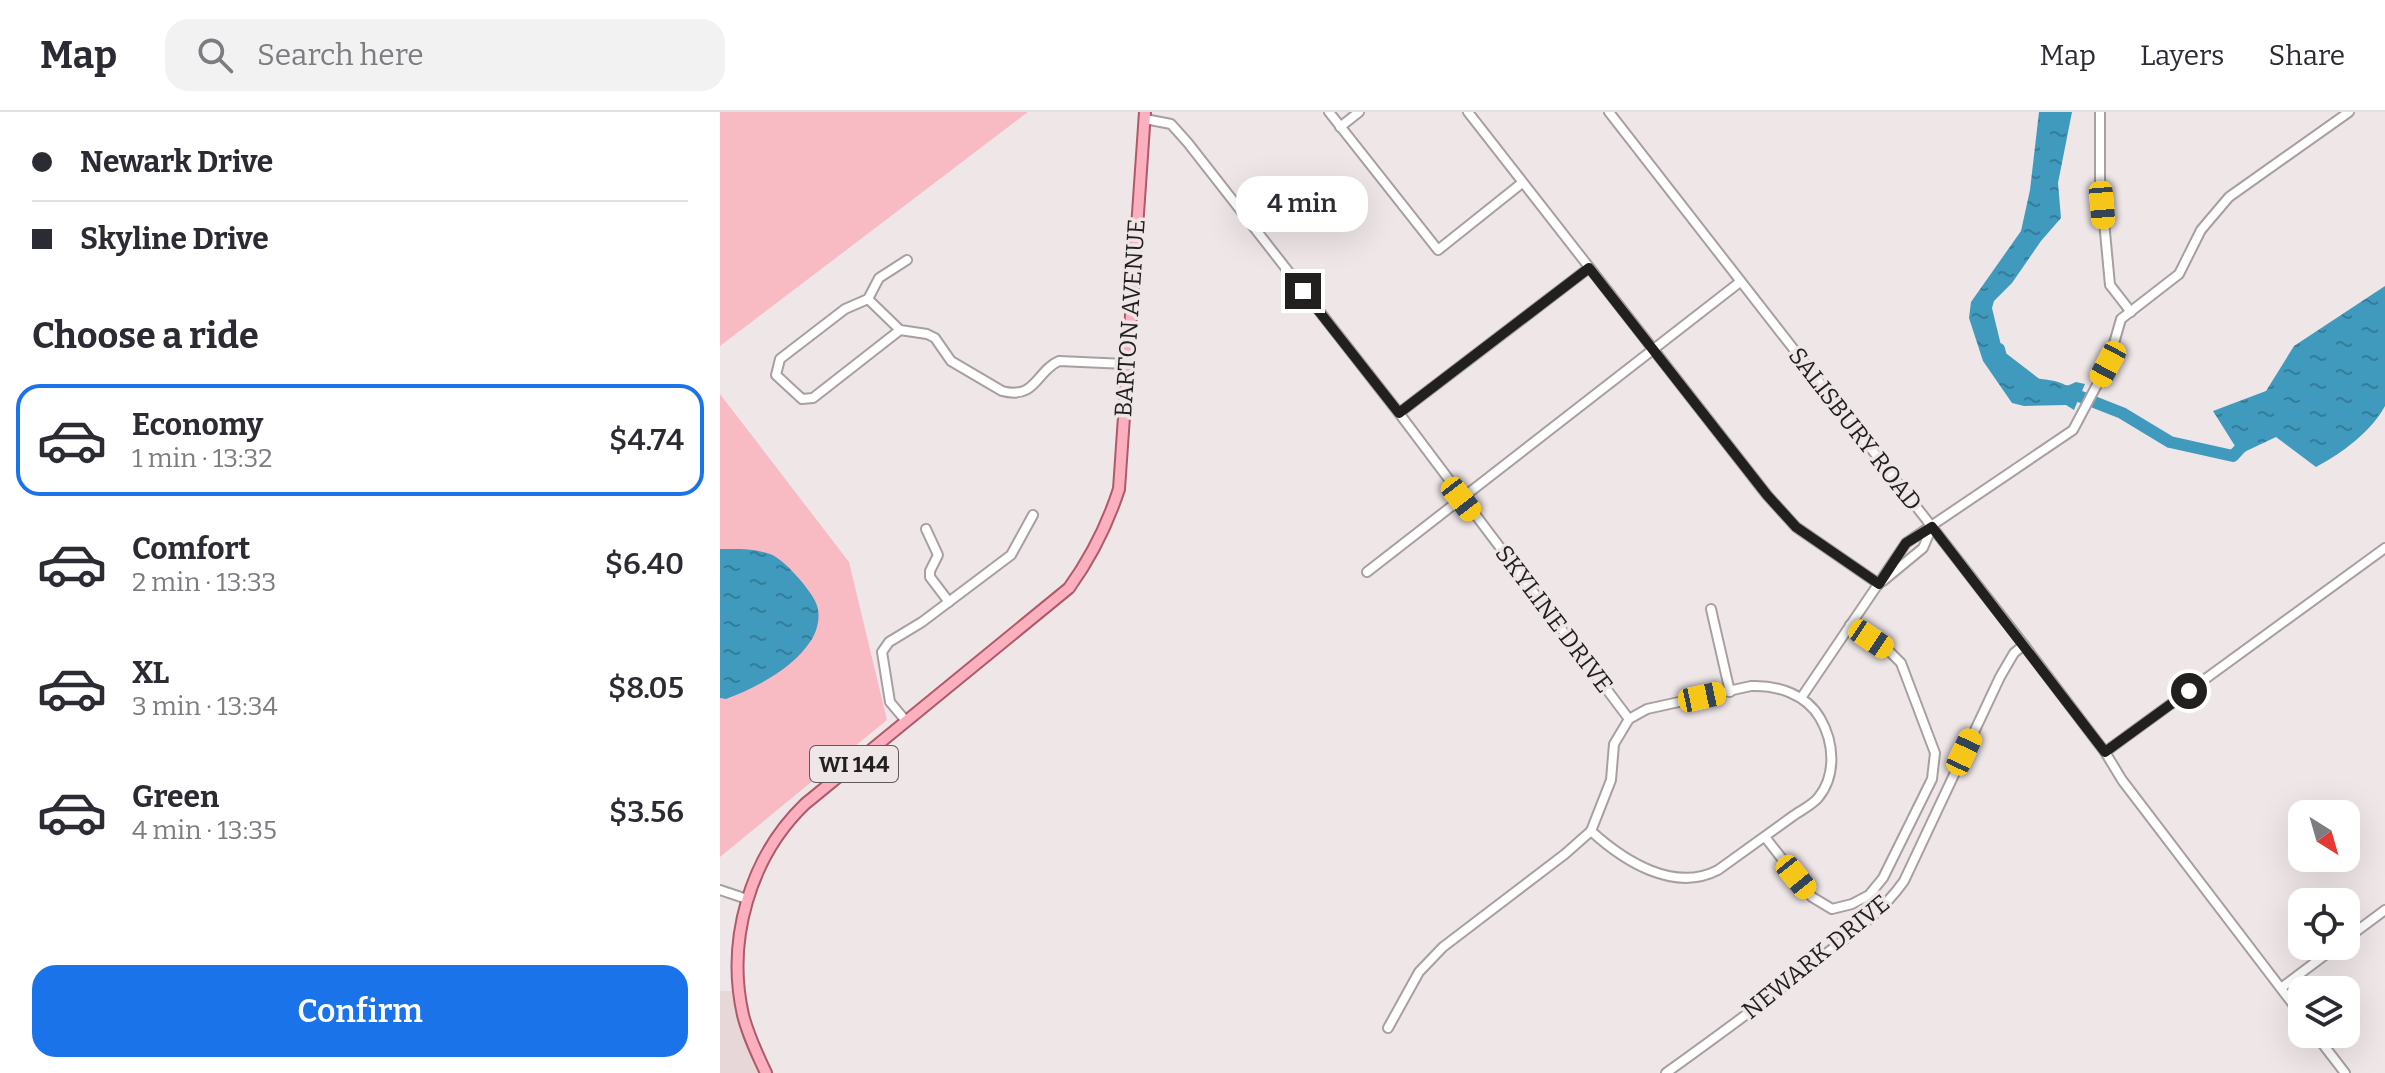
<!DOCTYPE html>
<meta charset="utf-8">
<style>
body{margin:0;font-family:Bitter,serif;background:#f2f2f3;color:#2b2b33;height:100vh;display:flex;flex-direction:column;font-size:30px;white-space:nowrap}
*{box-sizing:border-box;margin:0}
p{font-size:26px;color:#7c7c81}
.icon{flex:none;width:44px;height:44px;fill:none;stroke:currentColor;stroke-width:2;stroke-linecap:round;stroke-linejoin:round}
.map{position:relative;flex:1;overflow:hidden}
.panel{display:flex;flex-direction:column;background:#fff;width:720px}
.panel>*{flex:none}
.hud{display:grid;align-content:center;height:176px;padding:0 32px;background:#fff}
.needle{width:52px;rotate:143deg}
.buttons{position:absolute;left:1568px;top:688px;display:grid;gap:16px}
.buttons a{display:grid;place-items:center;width:72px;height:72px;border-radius:16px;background:#fff;box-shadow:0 8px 32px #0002;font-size:40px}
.end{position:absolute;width:36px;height:36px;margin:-18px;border:10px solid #221f1f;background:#fff;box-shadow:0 0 0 4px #fff}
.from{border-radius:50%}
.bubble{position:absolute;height:56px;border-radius:24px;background:#fff;box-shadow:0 8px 32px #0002;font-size:26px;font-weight:600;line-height:56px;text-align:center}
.car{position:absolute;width:24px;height:48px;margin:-24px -12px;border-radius:10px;box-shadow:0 0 6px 2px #0007;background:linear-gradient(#f5c518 24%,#345 0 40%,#f5c518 0 76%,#345 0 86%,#f5c518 0)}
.hud b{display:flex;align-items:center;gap:28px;height:76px;font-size:30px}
.hud b+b{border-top:2px solid #e1e1e2}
.hud i{width:20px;height:20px;background:#2b2b33}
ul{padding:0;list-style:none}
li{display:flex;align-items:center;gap:24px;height:112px;margin:0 16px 12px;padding:0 16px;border:4px solid transparent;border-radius:24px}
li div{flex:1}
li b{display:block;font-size:30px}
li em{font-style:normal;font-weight:600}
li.selected{border-color:#1a73e8}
li>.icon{width:72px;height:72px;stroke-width:1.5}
h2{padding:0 32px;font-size:36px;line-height:96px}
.action{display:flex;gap:16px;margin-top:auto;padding:16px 32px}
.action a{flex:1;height:92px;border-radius:24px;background:#1a73e8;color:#fff;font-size:32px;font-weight:600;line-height:92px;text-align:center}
header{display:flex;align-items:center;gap:48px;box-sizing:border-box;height:112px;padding:0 40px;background:#fff;border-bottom:2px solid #e1e1e2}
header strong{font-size:38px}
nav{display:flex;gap:44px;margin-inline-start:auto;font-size:28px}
.search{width:560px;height:72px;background:#f2f2f3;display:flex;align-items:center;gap:20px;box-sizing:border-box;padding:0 28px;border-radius:24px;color:#7c7c81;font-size:30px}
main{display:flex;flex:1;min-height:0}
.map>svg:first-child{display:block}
</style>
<header>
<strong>Map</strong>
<div class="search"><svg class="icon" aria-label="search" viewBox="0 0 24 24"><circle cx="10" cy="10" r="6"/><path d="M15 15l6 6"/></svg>Search here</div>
<nav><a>Map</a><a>Layers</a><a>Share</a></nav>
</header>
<main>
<section class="panel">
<div class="hud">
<b><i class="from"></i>Newark Drive</b>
<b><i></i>Skyline Drive</b>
</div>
<h2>Choose a ride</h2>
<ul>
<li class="selected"><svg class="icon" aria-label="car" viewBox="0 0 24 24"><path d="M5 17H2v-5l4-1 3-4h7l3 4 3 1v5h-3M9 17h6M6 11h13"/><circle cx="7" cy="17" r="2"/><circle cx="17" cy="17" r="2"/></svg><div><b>Economy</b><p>1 min · 13:32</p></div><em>$4.74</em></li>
<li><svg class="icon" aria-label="car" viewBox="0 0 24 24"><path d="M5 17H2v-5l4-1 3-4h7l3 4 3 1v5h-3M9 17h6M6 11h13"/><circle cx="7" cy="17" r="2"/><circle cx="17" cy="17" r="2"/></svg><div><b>Comfort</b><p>2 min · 13:33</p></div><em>$6.40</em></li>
<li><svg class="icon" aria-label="car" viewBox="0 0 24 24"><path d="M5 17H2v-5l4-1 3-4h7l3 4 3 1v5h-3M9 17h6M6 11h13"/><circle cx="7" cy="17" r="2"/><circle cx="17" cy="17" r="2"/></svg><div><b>XL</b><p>3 min · 13:34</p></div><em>$8.05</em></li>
<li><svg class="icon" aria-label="car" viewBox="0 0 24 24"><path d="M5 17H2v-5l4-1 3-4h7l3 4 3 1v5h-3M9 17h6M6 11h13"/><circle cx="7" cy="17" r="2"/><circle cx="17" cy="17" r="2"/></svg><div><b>Green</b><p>4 min · 13:35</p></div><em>$3.56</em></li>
</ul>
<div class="action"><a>Confirm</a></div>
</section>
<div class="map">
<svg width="1665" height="961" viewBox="0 0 1665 961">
<defs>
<pattern id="water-ripples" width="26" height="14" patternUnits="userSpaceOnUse" patternTransform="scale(2)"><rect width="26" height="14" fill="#3f9abe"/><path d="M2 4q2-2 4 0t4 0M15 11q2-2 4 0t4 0" fill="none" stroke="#347d9a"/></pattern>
</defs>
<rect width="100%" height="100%" fill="#efe6e7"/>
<!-- built -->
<polygon fill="#e8d7d9" points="0,879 13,879 21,919 39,961 0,961"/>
<!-- green -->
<g fill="#f8bbc4">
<polygon points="0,0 308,0 0,234"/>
<polygon points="0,282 129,450 167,608 0,745"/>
</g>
<!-- water -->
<g fill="url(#water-ripples)">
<path d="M1319,0H1352L1338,71L1341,106L1321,129L1292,171L1274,189L1272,196L1286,254C1307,272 1329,263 1347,274L1356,270L1365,272L1354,298L1346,293L1304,294L1292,291L1263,249L1249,206L1251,190L1301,119L1310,78Z"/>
<path d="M1665,174V294C1651,320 1622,341 1596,355L1556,325L1520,342L1493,299L1546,279L1574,234Z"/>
<path d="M0,437C17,437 33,436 50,442C63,446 91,478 96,491C101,502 98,517 92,527C73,557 37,575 6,587L0,586Z"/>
</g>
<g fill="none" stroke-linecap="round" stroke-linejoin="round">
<!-- river -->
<g stroke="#3f9abe" stroke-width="12">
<polyline points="1279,237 1281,245 1320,275"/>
<polyline points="1346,279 1402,301 1450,330 1513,344 1527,329"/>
</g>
<!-- minor casing -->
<g stroke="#a79fa0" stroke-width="12">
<g id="minor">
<polyline points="609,0 718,138 802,71"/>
<polyline points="748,0 1047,383 1076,415 1159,472"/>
<polyline points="889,0 1304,533 1385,640 1402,668 1582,904"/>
<polyline points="1380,0 1380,67 1390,173 1411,200"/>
<polyline points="425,7 451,12 468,31 679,301 909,607"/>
<polyline points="620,15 639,0"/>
<path d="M148,187L180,218L207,222L215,226L231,249L282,279C316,288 316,259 339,249L406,252"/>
<polyline points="180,218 93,286 82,287 56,263 60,247 125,197 148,187 159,166 187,148"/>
<polyline points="679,301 869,156"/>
<polyline points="206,417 218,443 210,459 210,465 229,490"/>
<polyline points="647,460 1020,170"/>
<polyline points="1163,469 1203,436 1212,415"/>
<polyline points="991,497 1010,580"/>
<path d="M1031,574C1057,573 1086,582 1100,606C1114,630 1117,663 1098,686C1092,693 1080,699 1073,704C1048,722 1023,740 998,758C954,781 904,749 871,719L891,668L894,632L909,607L927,597Z"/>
<polyline points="1081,586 1186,431 1353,318 1388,252 1401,207 1459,162 1481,118 1509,85 1629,0"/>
<polyline points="186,609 170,590 162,540 169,530 202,510 291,443 313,403"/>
<polyline points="1385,640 1665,436"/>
<polyline points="1045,725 1092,785 1112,797 1132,792 1149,783 1163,766 1212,667 1215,641 1181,551 1171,541 1130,513"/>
<polyline points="0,778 27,787"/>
<polyline points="1626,827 1665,798"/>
<polyline points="1561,876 1617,834"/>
<polyline points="668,916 699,860 723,835 845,742 871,719"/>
<polyline points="1595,922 1625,961"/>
<path d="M946,961C999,923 1052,884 1103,844C1133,821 1162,800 1184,769L1280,565L1294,541L1304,533"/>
</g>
</g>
<!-- major casing -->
<g stroke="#ae5a6b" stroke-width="14">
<path id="major" d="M46,961C37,942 28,923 23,903C6,828 30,745 85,692L349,476C372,444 387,414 399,377L425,0"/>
</g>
<!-- minor -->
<use href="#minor" stroke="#fff" stroke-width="8"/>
<!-- major -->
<use href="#major" stroke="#fbafbf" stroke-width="10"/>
</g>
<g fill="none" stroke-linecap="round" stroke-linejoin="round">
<!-- route -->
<polyline stroke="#221f1f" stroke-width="10" points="583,179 679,301 869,156 1047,383 1076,415 1159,472 1186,431 1212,415 1385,640 1469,579"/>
</g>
<g text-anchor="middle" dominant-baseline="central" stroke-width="7" stroke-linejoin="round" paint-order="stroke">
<!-- shield labels -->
<rect fill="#efe6e7" stroke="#605b5b" stroke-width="2" x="90" y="634" width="88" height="36" rx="6"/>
<g font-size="22" font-weight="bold" fill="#221f1f">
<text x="134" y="652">WI 144</text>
</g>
<!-- street labels -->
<g font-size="24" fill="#221f1f" stroke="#efe6e7">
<text transform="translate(410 206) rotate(-86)">BARTON AVENUE</text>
<text transform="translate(1135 317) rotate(52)">SALISBURY ROAD</text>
<text transform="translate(834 507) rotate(53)">SKYLINE DRIVE</text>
<text transform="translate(1096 845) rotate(-39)">NEWARK DRIVE</text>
</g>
</g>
</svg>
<div class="buttons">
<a><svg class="needle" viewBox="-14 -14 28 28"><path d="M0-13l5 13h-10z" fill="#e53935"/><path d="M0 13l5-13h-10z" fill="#7c7c81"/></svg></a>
<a><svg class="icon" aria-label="locate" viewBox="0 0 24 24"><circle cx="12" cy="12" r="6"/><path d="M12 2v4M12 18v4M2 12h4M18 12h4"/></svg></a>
<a><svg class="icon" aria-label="layers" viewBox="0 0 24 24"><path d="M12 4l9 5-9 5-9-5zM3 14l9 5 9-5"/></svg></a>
</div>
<i class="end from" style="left:1469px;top:579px"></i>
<i class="end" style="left:583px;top:179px"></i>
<div class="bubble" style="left:516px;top:64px;width:132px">4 min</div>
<i class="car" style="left:1382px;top:93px;rotate:175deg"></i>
<i class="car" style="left:1388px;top:252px;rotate:208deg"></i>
<i class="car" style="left:741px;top:387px;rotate:142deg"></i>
<i class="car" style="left:1151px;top:527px;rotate:124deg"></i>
<i class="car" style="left:982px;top:585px;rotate:78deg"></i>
<i class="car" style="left:1244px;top:640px;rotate:25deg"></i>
<i class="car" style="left:1076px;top:765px;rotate:141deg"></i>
</div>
</main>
